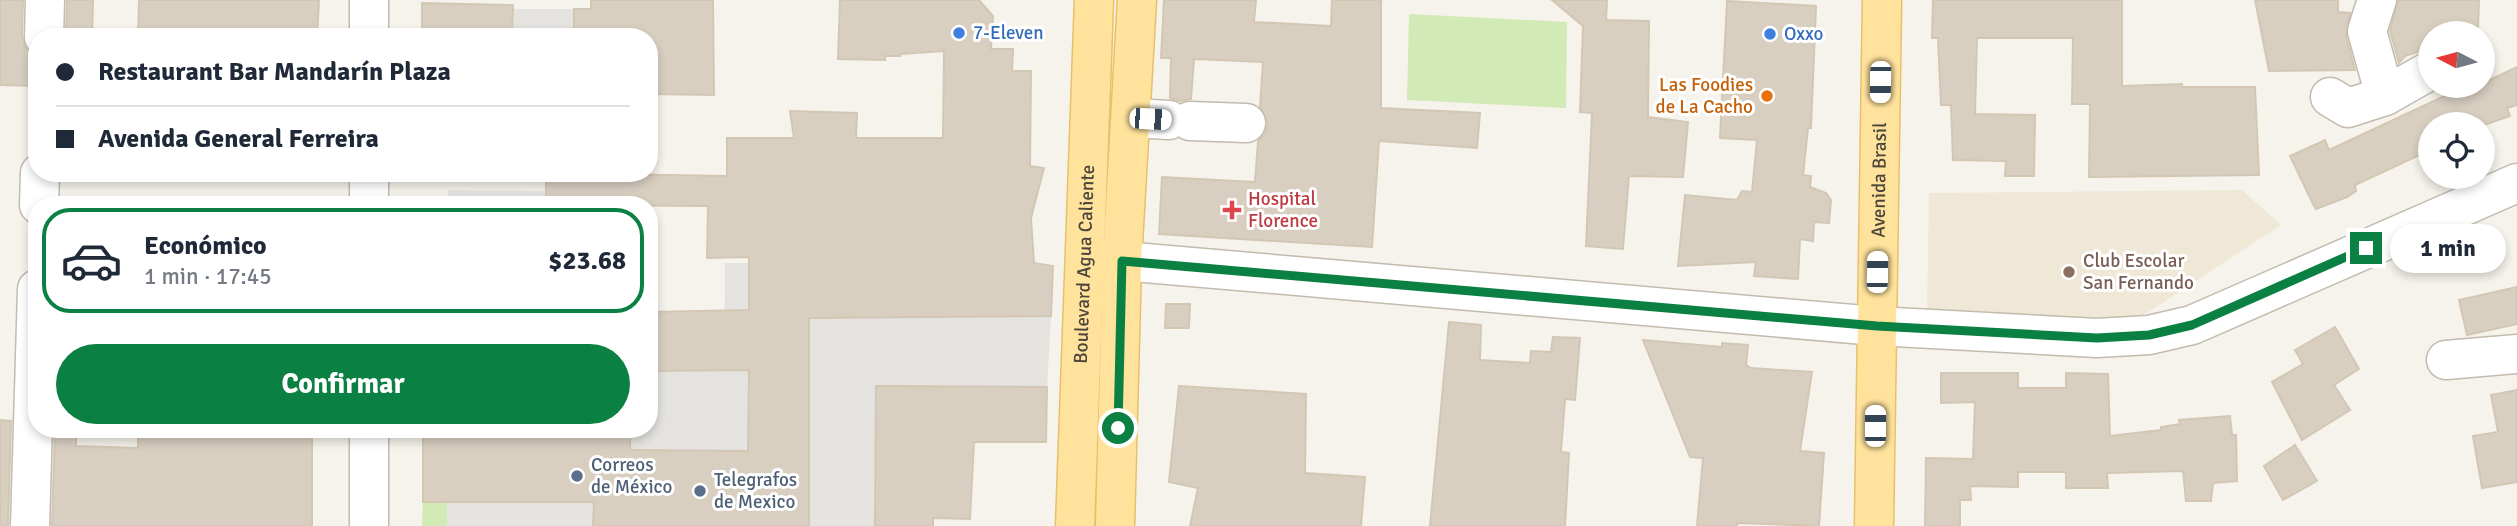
<!DOCTYPE html>
<html lang="es">
<meta charset="utf-8">
<style>
body{margin:0;font-family:Signika,sans-serif;background:#f6f6f7;color:#1f2937;height:100vh;display:flex;flex-direction:column;font-size:26px;white-space:nowrap}
*{box-sizing:border-box;margin:0}
p{font-size:23px;color:#747a83}
.icon{flex:none;width:38px;height:38px;fill:none;stroke:currentColor;stroke-width:2;stroke-linecap:round;stroke-linejoin:round}
.map{position:relative;flex:1;overflow:hidden}
.side{position:absolute;left:28px;top:196px;width:630px;height:242px;display:flex;flex-direction:column;background:#fff;border-radius:28px;box-shadow:0 4px 10px #0003}
.side>*{flex:none}
.guide{position:absolute;left:28px;top:28px;width:630px;height:154px;border-radius:28px;box-shadow:0 4px 10px #0003;display:grid;align-content:center;height:154px;padding:0 28px;background:#fff}
.needle{width:46px;rotate:276deg}
.fabs{position:absolute;left:2418px;top:21px;display:grid;gap:14px}
.fabs a{display:grid;place-items:center;width:77px;height:77px;border-radius:50%;background:#fff;box-shadow:0 4px 10px #0003;font-size:35px}
.end{position:absolute;width:32px;height:32px;margin:-16px;border:9px solid #0b8043;background:#fff;box-shadow:0 0 0 4px #fff}
.from{border-radius:50%}
.bubble{position:absolute;height:49px;border-radius:24px;background:#fff;box-shadow:0 4px 10px #0003;font-size:23px;font-weight:700;line-height:49px;text-align:center}
.car{position:absolute;width:21px;height:42px;margin:-21px -10px;border-radius:9px;box-shadow:0 0 5px 2px #0007;background:linear-gradient(#fff 24%,#345 0 40%,#fff 0 76%,#345 0 86%,#fff 0)}
.guide b{display:flex;align-items:center;gap:24px;height:66px;font-size:26px}
.guide b+b{border-top:2px solid #e0e1e3}
.guide i{width:18px;height:18px;background:#1f2937}
ul{padding:12px 0 0;list-style:none}
li{display:flex;align-items:center;gap:21px;height:105px;margin:0 14px 10px;padding:0 14px;border:4px solid transparent;border-radius:28px}
li div{flex:1}
li b{display:block;font-size:26px}
li em{font-style:normal;font-weight:700}
li.on{border-color:#0b8043}
li>.icon{width:63px;height:63px;stroke-width:1.5}
.primary-button{display:flex;gap:14px;margin-top:auto;padding:14px 28px}
.primary-button a{flex:1;height:80px;border-radius:42px;background:#0b8043;color:#fff;font-size:28px;font-weight:700;line-height:80px;text-align:center}
.map>svg:first-child{display:block}
</style>
<div class="map">
<svg width="2517" height="526" viewBox="0 0 2517 526">
<rect width="100%" height="100%" fill="#f6f3ec"/>
<!-- education -->
<polygon fill="#efe8d6" points="2242,190 2281,225 2138,319 1927,319 1929,193"/>
<!-- green -->
<g fill="#d2eab5">
<polygon points="1409,14 1567,22 1566,108 1407,100"/>
<polygon points="423,502 447,502 447,526 422,526"/>
</g>
<!-- parking -->
<g fill="#e5e3e0">
<polygon points="513,9 574,9 574,37 512,37"/>
<polygon points="448,190 546,191 546,205 448,205"/>
<polygon points="725,263 749,263 748,526 731,526 731,451 630,450 630,429 649,429 649,371 724,370"/>
<polygon points="1051,316 1047,387 876,386 875,526 809,526 809,318"/>
<polygon points="447,502 594,502 593,526 447,526"/>
</g>
<!-- building -->
<g fill="#d8cfc1" stroke="#d3c7b4" stroke-width="2">
<polygon points="0,0 23,0 22,36 25,47 32,55 32,86 0,85"/>
<polygon points="67,0 93,0 92,37 66,37"/>
<polygon points="139,0 319,0 317,37 138,37"/>
<polygon points="591,0 713,0 714,95 649,94 649,37 580,37 580,31 574,31 574,9 591,9"/>
<polygon points="840,0 979,0 993,16 991,49 1013,49 1012,71 1031,71 1030,166 1044,168 1031,218 1034,263 1053,266 1051,316 809,318 809,526 593,526 594,502 423,502 423,429 630,429 630,450 748,451 749,370 649,371 649,312 749,310 749,257 707,258 708,206 546,205 546,173 727,176 727,138 794,138 790,111 857,113 856,138 943,138 944,51 900,54 900,56 885,56 885,60 838,59"/>
<polygon points="1164,0 1256,0 1254,22 1331,26 1332,0 1381,0 1381,108 1480,113 1477,148 1379,141 1372,247 1159,234 1162,177 1255,182 1258,141 1265,134 1268,123 1260,107 1263,62 1194,59 1191,99 1180,101 1170,98 1171,58 1161,58"/>
<polygon points="1552,0 1607,0 1606,20 1649,21 1648,117 1688,122 1683,177 1629,176 1623,249 1586,246 1592,113 1580,112 1583,26"/>
<polygon points="1933,0 2122,0 2122,86 2182,84 2182,87 2255,87 2259,175 2089,177 2090,104 2072,104 2073,38 1977,38 1975,114 2035,115 2034,176 2005,176 2006,161 1953,160 1951,105 1941,105 1938,38 1932,38"/>
<polygon points="2255,0 2338,0 2338,12 2350,13 2346,36 2355,70 2269,71"/>
<polygon points="2398,0 2479,0 2478,28 2461,27 2461,33 2431,33 2431,37 2426,37 2426,49 2405,56 2399,63 2390,31"/>
<polygon points="1727,1 1816,6 1811,128 1808,128 1803,175 1811,176 1810,187 1826,193 1831,200 1829,223 1814,222 1813,241 1800,239 1798,279 1754,276 1756,262 1678,266 1685,195 1737,200 1742,191 1752,192 1757,140 1720,138"/>
<polygon points="422,3 513,5 512,37 422,37"/>
<polygon points="2517,67 2517,105 2507,108 2510,116 2487,124 2431,124 2430,150 2355,185 2356,191 2347,197 2316,209 2313,204 2290,156 2325,140 2329,150 2466,86 2483,86 2483,83"/>
<polygon points="2517,287 2517,324 2467,335 2459,300"/>
<polygon points="1166,304 1190,304 1189,328 1165,328"/>
<polygon points="1449,322 1481,325 1480,360 1530,363 1531,351 1551,352 1553,337 1580,338 1575,400 1565,399 1561,452 1569,453 1565,526 1430,526"/>
<polygon points="2335,327 2359,369 2334,385 2350,410 2302,440 2272,382 2303,364 2295,350"/>
<polygon points="1643,340 1722,347 1722,343 1748,345 1746,365 1751,368 1812,372 1800,451 1824,453 1819,526 1737,523 1737,526 1697,526 1703,458 1690,457"/>
<polygon points="1941,373 2018,373 2018,388 2066,388 2066,373 2108,374 2110,436 2161,430 2161,427 2180,424 2179,420 2230,416 2232,435 2236,435 2237,481 2213,483 2211,501 2186,501 2183,471 2107,473 2108,488 2066,488 2066,472 2018,472 2018,487 1970,486 1971,500 1960,500 1960,526 1925,526 1926,458 1973,459 1975,402 1941,403"/>
<polygon points="876,386 1047,387 1046,442 974,442 970,519 933,518 933,526 875,526"/>
<polygon points="1179,386 1306,394 1305,473 1365,477 1361,526 1190,526 1198,488 1169,482"/>
<polygon points="2517,390 2517,482 2482,488 2473,436 2498,432 2491,395"/>
<polygon points="0,420 11,421 8,526 0,526"/>
<polygon points="55,429 76,429 76,446 138,448 138,429 312,429 312,526 52,526"/>
<polygon points="2295,445 2317,481 2283,500 2264,466"/>
</g>
<g fill="none" stroke-linecap="round" stroke-linejoin="round">
<!-- minor casing -->
<g stroke="#c2bbae" stroke-width="41">
<g id="minor">
<polyline points="369,0 369,37"/>
<polyline points="2377,0 2367,31 2385,96"/>
<polyline points="44,37 45,0"/>
<polyline points="2330,97 2348,108 2385,96 2431,70"/>
<polyline points="1131,118 1169,120"/>
<polyline points="1190,121 1246,123"/>
<polyline points="39,205 40,173"/>
<polyline points="369,205 369,173"/>
<polyline points="1122,261 1876,326 2097,338 2149,335 2192,325 2517,183"/>
<polyline points="2446,360 2517,354"/>
<polyline points="369,429 369,526"/>
<polyline points="30,526 37,289"/>
</g>
</g>
<!-- major casing -->
<g stroke="#e6c16a" stroke-width="41">
<g id="major">
<path id="s1" d="M1075,526L1094,0"/>
<polyline points="1115,526 1122,261 1137,0"/>
<path id="s2" d="M1874,526L1882,0"/>
</g>
</g>
<!-- minor -->
<use href="#minor" stroke="#fff" stroke-width="38"/>
<!-- major -->
<use href="#major" stroke="#ffe39c" stroke-width="38"/>
</g>
<g fill="none" stroke-linecap="round" stroke-linejoin="round">
<!-- route -->
<polyline stroke="#0b8043" stroke-width="9" points="1118,428 1122,261 1877,326 2097,338 2149,335 2192,325 2366,248"/>
</g>
<!-- markers -->
<g fill="#3f7fe0" stroke="#fff" stroke-width="2.5">
<circle cx="959" cy="33" r="7"/>
<circle cx="1770" cy="34" r="7"/>
</g>
<circle fill="#e8710a" stroke="#fff" stroke-width="2.5" cx="1767" cy="96" r="7"/>
<path fill="#e0444e" stroke="#fff" stroke-width="2.5" d="M1228.5 199.5h7v7h7v7h-7v7h-7v-7h-7v-7h7z"/>
<circle fill="#8d6e63" stroke="#fff" stroke-width="2.5" cx="2069" cy="272" r="7"/>
<g fill="#5c6f8a" stroke="#fff" stroke-width="2.5">
<circle cx="577" cy="476" r="7"/>
<circle cx="700" cy="491" r="7"/>
</g>
<g text-anchor="middle" dominant-baseline="central" stroke-width="6" stroke-linejoin="round" paint-order="stroke">
<!-- shop labels -->
<g font-size="19" fill="#366cbe" stroke="#fff" text-anchor="start">
<text x="973" y="33">7-Eleven</text>
<text x="1784" y="34">Oxxo</text>
</g>
<!-- food labels -->
<g font-size="19" fill="#c56008" stroke="#fff" text-anchor="end">
<text x="1753" y="85">Las Foodies<tspan x="1753" dy="22">de La Cacho</tspan></text>
</g>
<!-- street labels -->
<g font-size="19" fill="#4b4439" stroke="#fff">
<text stroke="none"><textPath href="#s2" startOffset="346">Avenida Brasil</textPath></text>
<text stroke="none"><textPath href="#s1" startOffset="262">Boulevard Agua Caliente</textPath></text>
</g>
<!-- health labels -->
<g font-size="19" fill="#be3a42" stroke="#fff" text-anchor="start">
<text x="1248" y="199">Hospital<tspan x="1248" dy="22">Florence</tspan></text>
</g>
<!-- education labels -->
<g font-size="19" fill="#785e54" stroke="#fff" text-anchor="start">
<text x="2083" y="261">Club Escolar<tspan x="2083" dy="22">San Fernando</tspan></text>
</g>
<!-- service labels -->
<g font-size="19" fill="#4e5e75" stroke="#fff" text-anchor="start">
<text x="591" y="465">Correos<tspan x="591" dy="22">de México</tspan></text>
<text x="714" y="480">Telegrafos<tspan x="714" dy="22">de Mexico</tspan></text>
</g>
</g>
</svg>
<div class="fabs">
<a><svg class="needle" viewBox="-14 -14 28 28"><path d="M0-13l5 13h-10z" fill="#e53935"/><path d="M0 13l5-13h-10z" fill="#747a83"/></svg></a>
<a><svg class="icon" aria-label="locate" viewBox="0 0 24 24"><circle cx="12" cy="12" r="6"/><path d="M12 2v4M12 18v4M2 12h4M18 12h4"/></svg></a>
</div>
<i class="end from" style="left:1118px;top:428px"></i>
<i class="end" style="left:2366px;top:248px"></i>
<div class="bubble" style="left:2390px;top:224px;width:116px">1 min</div>
<i class="car" style="left:1880px;top:82px;rotate:181deg"></i>
<i class="car" style="left:1150px;top:119px;rotate:93deg"></i>
<i class="car" style="left:1877px;top:272px;rotate:1deg"></i>
<i class="car" style="left:1875px;top:426px;rotate:0deg"></i>
<div class="guide">
<b><i class="from"></i>Restaurant Bar Mandarín Plaza</b>
<b><i></i>Avenida General Ferreira</b>
</div>
<section class="side">
<ul>
<li class="on"><svg class="icon" aria-label="car" viewBox="0 0 24 24"><path d="M5 17H2v-5l4-1 3-4h7l3 4 3 1v5h-3M9 17h6M6 11h13"/><circle cx="7" cy="17" r="2"/><circle cx="17" cy="17" r="2"/></svg><div><b>Económico</b><p>1 min · 17:45</p></div><em>$23.68</em></li>
</ul>
<div class="primary-button"><a>Confirmar</a></div>
</section>
</div>
